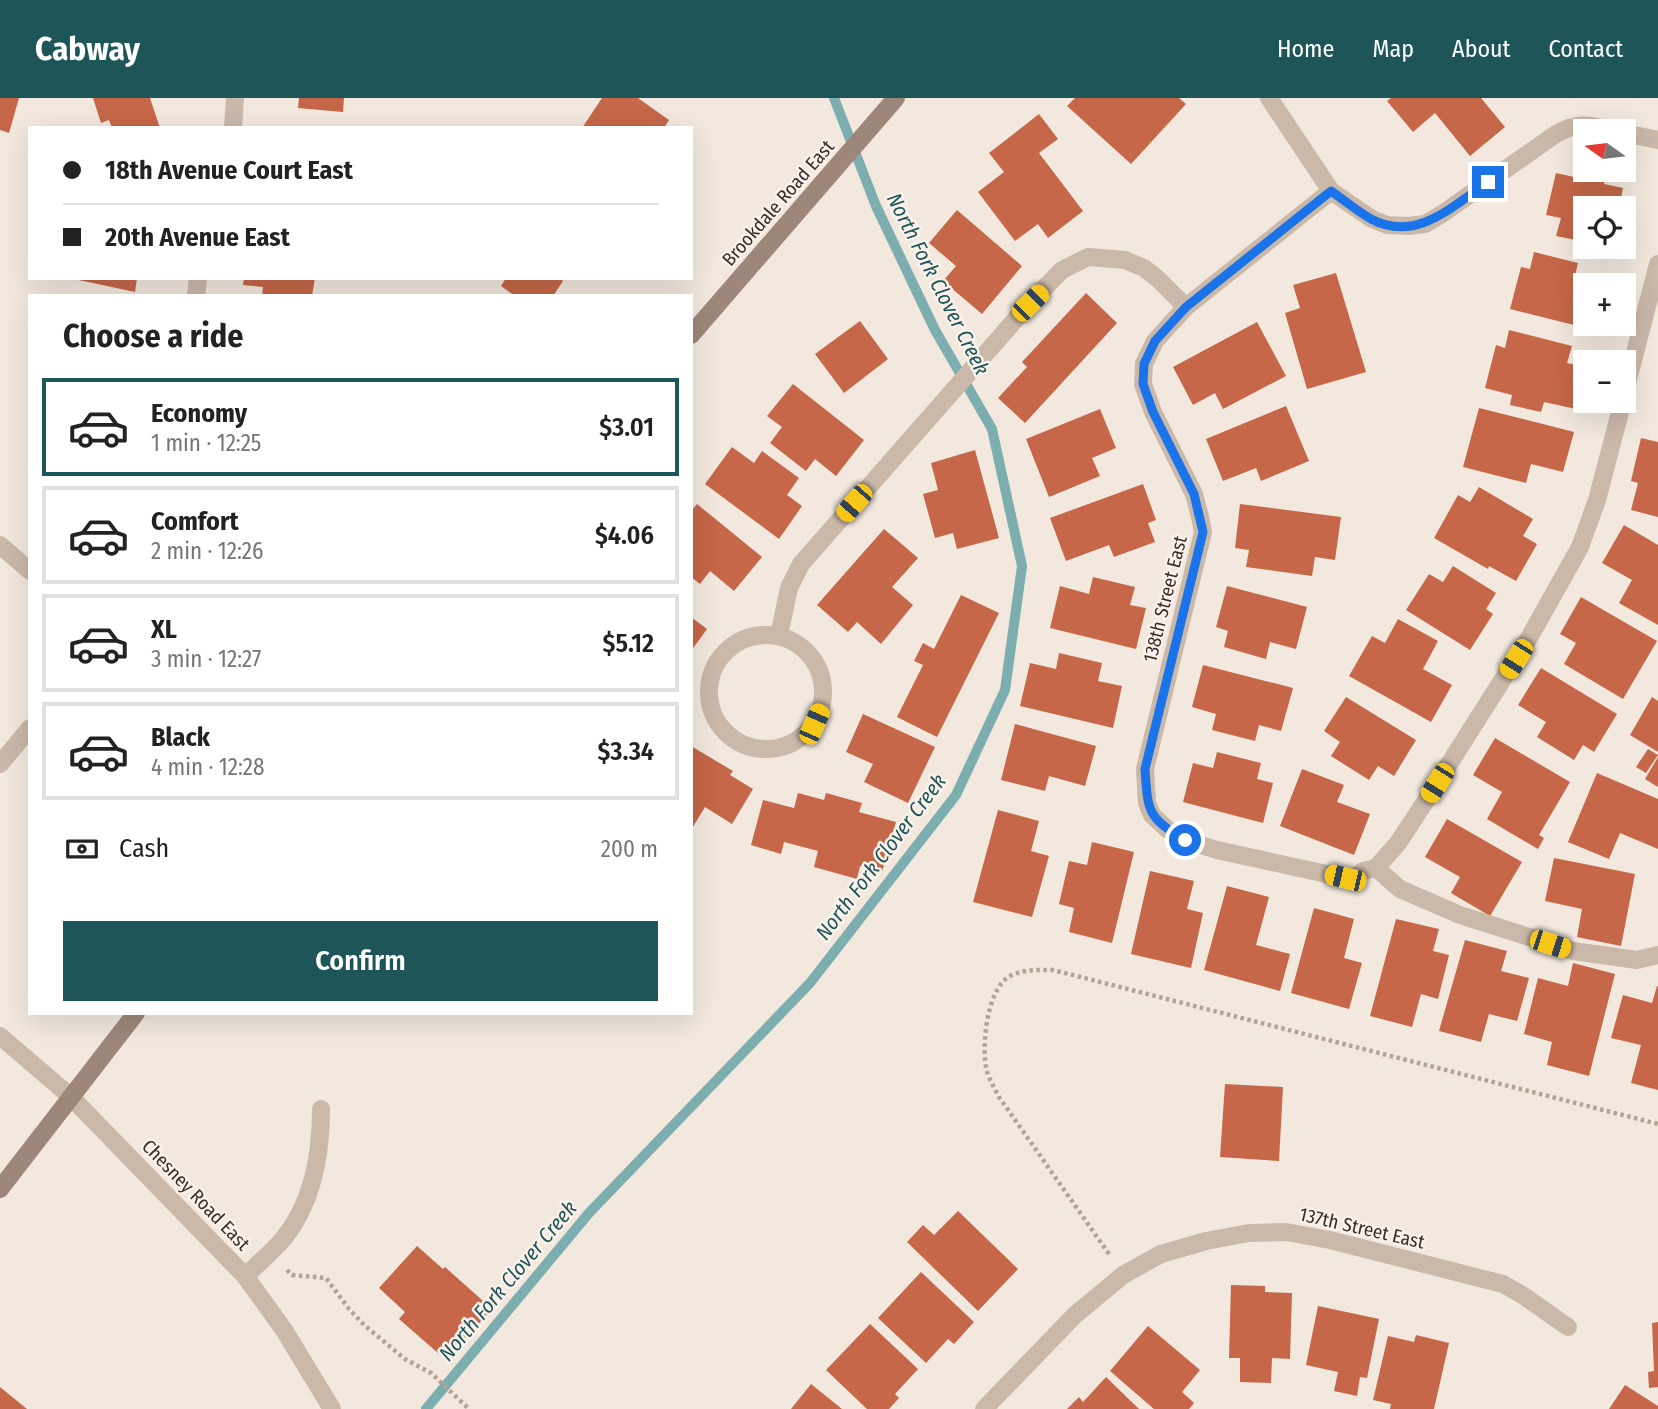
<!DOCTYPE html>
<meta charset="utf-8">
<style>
body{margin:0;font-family:"Fira Sans Condensed",sans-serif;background:#f6f6f6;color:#222;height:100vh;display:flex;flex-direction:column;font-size:26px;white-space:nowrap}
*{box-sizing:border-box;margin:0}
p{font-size:23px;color:#767676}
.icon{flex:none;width:38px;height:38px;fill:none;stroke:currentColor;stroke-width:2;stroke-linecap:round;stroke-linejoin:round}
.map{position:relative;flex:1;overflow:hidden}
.side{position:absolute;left:28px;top:196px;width:665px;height:721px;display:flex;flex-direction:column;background:#fff;border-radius:0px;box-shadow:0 7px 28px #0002}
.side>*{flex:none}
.top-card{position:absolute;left:28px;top:28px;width:665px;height:154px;border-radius:0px;box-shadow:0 7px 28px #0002;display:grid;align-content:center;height:154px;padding:0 35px;background:#fff}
.needle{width:46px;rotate:284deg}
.controls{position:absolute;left:1573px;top:21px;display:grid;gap:14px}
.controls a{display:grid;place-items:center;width:63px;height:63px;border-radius:0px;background:#fff;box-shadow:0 7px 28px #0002;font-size:35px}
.end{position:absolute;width:32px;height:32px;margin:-16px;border:9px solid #1a73e8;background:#fff;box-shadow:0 0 0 4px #fff}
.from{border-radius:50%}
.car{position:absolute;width:21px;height:42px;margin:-21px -10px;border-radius:9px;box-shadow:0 0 5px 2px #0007;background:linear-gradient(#f5c518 24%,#345 0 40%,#f5c518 0 76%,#345 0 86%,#f5c518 0)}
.top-card b{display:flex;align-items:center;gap:24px;height:66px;font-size:26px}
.top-card b+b{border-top:2px solid #e0e0e0}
.top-card i{width:18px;height:18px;background:#222}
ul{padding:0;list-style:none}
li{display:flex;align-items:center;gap:21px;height:98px;margin:0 14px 10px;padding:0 21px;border:4px solid #e0e0e0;border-radius:0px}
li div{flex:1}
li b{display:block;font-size:26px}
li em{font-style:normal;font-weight:600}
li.active{border-color:#1e5559}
li>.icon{width:63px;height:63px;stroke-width:1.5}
h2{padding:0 35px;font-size:32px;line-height:84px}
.pay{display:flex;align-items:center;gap:18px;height:77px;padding:0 35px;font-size:26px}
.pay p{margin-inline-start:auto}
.primary-button{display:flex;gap:14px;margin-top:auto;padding:14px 35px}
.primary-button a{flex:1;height:80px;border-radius:0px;background:#1e5559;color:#fff;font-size:28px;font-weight:600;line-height:80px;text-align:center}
header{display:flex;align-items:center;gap:42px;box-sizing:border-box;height:98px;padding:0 35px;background:#1e5559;color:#fff}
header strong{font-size:33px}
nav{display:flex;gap:38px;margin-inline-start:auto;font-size:24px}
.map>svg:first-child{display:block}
</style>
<header>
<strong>Cabway</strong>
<nav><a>Home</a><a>Map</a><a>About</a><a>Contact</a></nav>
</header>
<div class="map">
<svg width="1658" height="1311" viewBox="0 0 1658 1311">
<rect width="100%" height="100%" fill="#f2e8dd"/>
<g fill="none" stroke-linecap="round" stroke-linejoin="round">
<!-- stream -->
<polyline stroke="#7cadaf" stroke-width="10" points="426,1311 589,1115 810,885 956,697 1005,592 1022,468 992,331 935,232 924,209 876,108 834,0"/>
</g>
<!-- building -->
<g fill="#c56748">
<polygon points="0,0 19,0 9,35 0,32"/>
<polygon points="93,0 150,0 160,30 112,30 109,22 101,25"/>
<polygon points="299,0 344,0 343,14 298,10"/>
<polygon points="602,0 638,0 669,22 664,30 582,30"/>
<polygon points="1075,0 1179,0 1186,6 1131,66 1067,8"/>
<polygon points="1391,0 1481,0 1505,29 1470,58 1435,15 1413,34 1387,3"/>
<polygon points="1039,16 1058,41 1039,55 1083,113 1048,140 1038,126 1015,143 978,94 1004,74 989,55"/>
<polygon points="1576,71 1606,78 1604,86 1623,90 1619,110 1586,110 1586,144 1556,138 1561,120 1546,117 1556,75 1574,79"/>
<polygon points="957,112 1022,168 982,216 943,183 956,168 929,145"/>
<polygon points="1534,154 1578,165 1574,182 1593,186 1586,187 1586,226 1591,226 1590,231 1510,211 1521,169 1530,171"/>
<polygon points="1336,175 1366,274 1307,291 1285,215 1300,210 1293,187"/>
<polygon points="74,180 137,180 135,194 74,181"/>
<polygon points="244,180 315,180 312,198 262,198 263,189 243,187"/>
<polygon points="506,180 559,180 563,183 553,198 515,198 501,188"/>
<polygon points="1086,195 1117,225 1025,325 998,300 1027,269 1022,264"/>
<polygon points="860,223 888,261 844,295 815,256"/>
<polygon points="1257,224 1286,278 1223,311 1215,295 1193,307 1173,269"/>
<polygon points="1509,232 1572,248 1567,265 1586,269 1576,311 1544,304 1541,314 1510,307 1512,297 1485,290 1496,247 1505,250"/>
<polygon points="793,286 864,342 836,378 815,361 806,373 770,345 782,329 767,318"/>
<polygon points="1286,308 1309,363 1261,383 1256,370 1223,383 1206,341"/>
<polygon points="1479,310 1574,334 1563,374 1531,366 1526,385 1463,369"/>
<polygon points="1100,311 1116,350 1092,360 1100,378 1049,399 1026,341"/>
<polygon points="1641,340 1658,344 1658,419 1631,412 1638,385 1631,383"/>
<polygon points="732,349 754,365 762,353 799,380 787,397 802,408 779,441 705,386"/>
<polygon points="975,352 999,440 957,451 953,435 935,440 923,396 938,392 931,365"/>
<polygon points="1143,386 1156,422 1148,425 1155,444 1114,459 1109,447 1066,463 1050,420"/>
<polygon points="1479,389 1533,421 1523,438 1537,446 1516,483 1489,468 1488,471 1434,440 1458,397 1470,404"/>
<polygon points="697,406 762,459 734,493 710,473 700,486 691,479 691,413"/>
<polygon points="1240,406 1341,419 1335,462 1315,459 1312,478 1246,469 1249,452 1235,450"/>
<polygon points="1624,427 1658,447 1658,527 1619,505 1632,482 1602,465"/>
<polygon points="884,431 918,460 892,489 913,507 881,546 857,524 848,534 817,507"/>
<polygon points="1453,468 1496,495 1486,511 1493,516 1470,552 1406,512 1429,476 1443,484"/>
<polygon points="1093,479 1135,489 1130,507 1146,510 1136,551 1050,530 1060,488 1089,496"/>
<polygon points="1227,488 1307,509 1296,551 1270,544 1266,561 1224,549 1228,533 1216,529"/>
<polygon points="961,497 999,515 937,639 897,619 923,567 914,563 923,545 934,551"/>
<polygon points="1581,499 1657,543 1623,601 1564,566 1576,545 1560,536"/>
<polygon points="691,519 707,531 691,553"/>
<polygon points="1398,521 1438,543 1423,571 1452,587 1431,624 1349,578 1372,538 1385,545"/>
<polygon points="1059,555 1102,565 1098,583 1122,588 1113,630 1020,608 1030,565 1056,571"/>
<polygon points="1203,567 1293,590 1281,633 1259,627 1255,643 1212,632 1216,616 1192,609"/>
<polygon points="1541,570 1617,616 1594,654 1583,647 1574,662 1537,639 1546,624 1518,607"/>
<polygon points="1346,599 1416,642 1394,678 1378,668 1369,682 1331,658 1340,644 1324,633"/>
<polygon points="1652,599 1658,603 1658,654 1630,637"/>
<polygon points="863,616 935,649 908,705 864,684 873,666 846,654"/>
<polygon points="1015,626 1096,648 1085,688 1049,678 1045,693 1001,682"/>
<polygon points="1495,640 1570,684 1539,737 1544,740 1538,751 1487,721 1502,694 1473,677"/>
<polygon points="691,648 733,673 730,677 753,691 732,726 705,709 691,732"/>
<polygon points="1648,651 1658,657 1646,675 1636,669"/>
<polygon points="1217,654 1261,665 1257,681 1273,685 1263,725 1183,704 1193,665 1213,670"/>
<polygon points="1658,659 1658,689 1645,681"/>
<polygon points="1302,671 1344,687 1337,704 1370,716 1354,757 1280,728"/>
<polygon points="1597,675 1658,701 1658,751 1620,735 1609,761 1568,744"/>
<polygon points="798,695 824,702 826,695 862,705 859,714 896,724 882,774 860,768 857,781 814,769 818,753 784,744 781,756 751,747 763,702 794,710"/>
<polygon points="998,712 1039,723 1031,753 1049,758 1032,819 973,804"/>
<polygon points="1447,721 1522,764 1490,818 1451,795 1460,779 1425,759"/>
<polygon points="1092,744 1134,754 1112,845 1069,834 1074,810 1059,806 1069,763 1087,767"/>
<polygon points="1554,760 1635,776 1621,848 1577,839 1582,811 1545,803"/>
<polygon points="1150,773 1194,783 1187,811 1203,815 1191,870 1131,856"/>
<polygon points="1227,788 1269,799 1256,847 1290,856 1280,893 1204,872"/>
<polygon points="1314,810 1354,821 1344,860 1362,865 1349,911 1291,895"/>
<polygon points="1396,821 1439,831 1433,853 1449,857 1438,901 1421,896 1412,929 1370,918"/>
<polygon points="1465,842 1507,853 1501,873 1529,880 1517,923 1489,916 1481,944 1439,933"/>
<polygon points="1573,865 1615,876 1589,978 1547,967 1552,944 1524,936 1538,880 1568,888"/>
<polygon points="1657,888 1658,888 1658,992 1631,985 1641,947 1611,940 1623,897 1652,905"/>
<polygon points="1225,986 1283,989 1279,1063 1220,1059"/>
<polygon points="958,1113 1018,1171 978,1213 907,1144 923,1127 934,1137"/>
<polygon points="417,1148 443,1171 445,1169 492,1211 446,1262 399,1221 405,1214 379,1190"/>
<polygon points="921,1174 974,1224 954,1246 948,1241 926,1265 878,1220"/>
<polygon points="1231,1187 1265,1188 1265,1194 1292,1195 1290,1261 1272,1260 1271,1285 1240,1284 1240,1260 1229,1260"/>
<polygon points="1318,1208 1379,1221 1367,1280 1360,1279 1357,1298 1334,1293 1338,1274 1306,1267"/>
<polygon points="1658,1224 1658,1289 1649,1290 1648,1274 1654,1273 1652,1225"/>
<polygon points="870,1226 918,1271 895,1296 899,1300 889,1311 867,1311 826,1272"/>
<polygon points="1148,1228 1200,1272 1182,1294 1194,1305 1189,1311 1154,1311 1110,1273"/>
<polygon points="1416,1237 1449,1245 1434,1311 1390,1311 1391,1306 1373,1302 1388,1238 1414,1244"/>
<polygon points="1106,1279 1139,1311 1067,1311 1079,1299 1083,1304"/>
<polygon points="811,1286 842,1311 791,1311"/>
<polygon points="1625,1287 1658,1308 1658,1311 1609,1311"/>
<polygon points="0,1289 27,1311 0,1311"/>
</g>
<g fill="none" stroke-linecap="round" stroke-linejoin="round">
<!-- path -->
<g stroke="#b6a293" stroke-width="4.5" stroke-dasharray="3.5 3.5" stroke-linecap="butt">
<path d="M1109,1156L999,999C995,991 990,983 987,974C981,951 986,891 1010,878C1024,871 1038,872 1053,872L1658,1026"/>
<polyline points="287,1172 292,1177 326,1180 349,1211 364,1227 405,1261 431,1275 469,1311"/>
</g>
<!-- lane -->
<g stroke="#cab8a9" stroke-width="18">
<polyline points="1376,770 1400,791 1460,817 1573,853 1637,862 1658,857"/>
<path d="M245,1178C258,1166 272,1154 284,1140C313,1104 321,1056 321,1011"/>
</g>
<!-- street -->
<g stroke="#cab8a9" stroke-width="18">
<path d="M1269,0L1331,93L1372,121L1387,127L1408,128L1425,126L1442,116L1556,36C1580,22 1590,28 1616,33"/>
<polyline points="233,30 235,0"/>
<polyline points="1624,35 1658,42"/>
<polyline points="1331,93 1186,209 1155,243 1144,266 1143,286 1153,314 1194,396 1200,419 1203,434 1145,671 1147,705 1152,717 1167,731 1185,742 1217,752 1345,780 1357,778 1363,773 1376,770 1398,745 1425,704 1529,540 1580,449 1597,402 1623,303"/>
<polyline points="196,198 198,180"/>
<polyline points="1624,297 1658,166"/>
<polyline points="0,447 30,473"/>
<circle cx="766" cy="594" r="57"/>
<polyline points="779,537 789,490 801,466 1030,205 1062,172 1088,159 1125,162 1144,170 1158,181 1186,209"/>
<polyline points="0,666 30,630"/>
<polyline points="0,938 70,998 245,1178 284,1232 332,1311"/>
<polyline points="984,1311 1075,1217 1123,1177 1161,1156 1206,1143 1249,1135 1286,1134 1330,1142 1503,1186 1524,1198 1568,1229"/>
</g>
<!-- secondary -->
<g stroke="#9e877a" stroke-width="18">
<polyline points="691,237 896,0"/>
<polyline points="0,1091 136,915"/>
</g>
</g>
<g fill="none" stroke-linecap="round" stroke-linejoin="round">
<!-- route -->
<path stroke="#1a73e8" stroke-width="9" d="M1185,742C1147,719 1148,714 1145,671L1203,434L1194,396L1153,314L1143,286L1144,266L1155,243L1186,209L1331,93C1344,102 1357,113 1371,121C1416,145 1453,108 1488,84"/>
</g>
<g text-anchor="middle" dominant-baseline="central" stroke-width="5" stroke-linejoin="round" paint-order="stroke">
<!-- street labels -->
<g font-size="19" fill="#372d29" stroke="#faf2ea">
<text transform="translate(778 105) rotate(-49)">Brookdale Road East</text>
<text transform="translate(1165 501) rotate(-76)">138th Street East</text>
<text transform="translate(196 1097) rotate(46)">Chesney Road East</text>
<text transform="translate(1362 1130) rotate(13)">137th Street East</text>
</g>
<!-- water labels -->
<g font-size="21" font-style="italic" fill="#1e5559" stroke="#faf2ea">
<text transform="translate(938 186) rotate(63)">North Fork Clover Creek</text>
<text transform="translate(881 759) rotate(-53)">North Fork Clover Creek</text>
<text transform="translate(508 1183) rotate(-50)">North Fork Clover Creek</text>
</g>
</g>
</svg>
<div class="controls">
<a><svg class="needle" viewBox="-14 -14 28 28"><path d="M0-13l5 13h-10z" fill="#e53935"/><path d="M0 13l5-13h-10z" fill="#767676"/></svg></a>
<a><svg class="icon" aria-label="locate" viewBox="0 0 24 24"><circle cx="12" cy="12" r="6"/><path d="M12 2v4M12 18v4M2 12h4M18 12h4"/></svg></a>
<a>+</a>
<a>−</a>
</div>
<i class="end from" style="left:1185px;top:742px"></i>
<i class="end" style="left:1488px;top:84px"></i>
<i class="car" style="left:1030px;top:205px;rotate:45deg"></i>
<i class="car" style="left:854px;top:405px;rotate:221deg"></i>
<i class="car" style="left:1516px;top:561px;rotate:212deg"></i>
<i class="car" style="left:814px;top:626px;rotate:24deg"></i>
<i class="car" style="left:1437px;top:685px;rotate:212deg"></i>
<i class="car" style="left:1345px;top:780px;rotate:283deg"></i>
<i class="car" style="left:1550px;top:846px;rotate:108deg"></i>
<div class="top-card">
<b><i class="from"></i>18th Avenue Court East</b>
<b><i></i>20th Avenue East</b>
</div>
<section class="side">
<h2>Choose a ride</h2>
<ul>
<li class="active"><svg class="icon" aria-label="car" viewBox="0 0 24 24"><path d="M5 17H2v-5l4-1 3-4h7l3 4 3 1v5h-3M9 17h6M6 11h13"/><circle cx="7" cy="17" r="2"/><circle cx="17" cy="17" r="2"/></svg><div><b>Economy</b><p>1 min · 12:25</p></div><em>$3.01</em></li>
<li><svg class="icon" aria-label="car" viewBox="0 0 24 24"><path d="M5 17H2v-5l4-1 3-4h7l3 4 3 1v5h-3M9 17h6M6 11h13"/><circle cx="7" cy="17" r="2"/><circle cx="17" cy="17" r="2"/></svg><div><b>Comfort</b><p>2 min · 12:26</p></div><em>$4.06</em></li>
<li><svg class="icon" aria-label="car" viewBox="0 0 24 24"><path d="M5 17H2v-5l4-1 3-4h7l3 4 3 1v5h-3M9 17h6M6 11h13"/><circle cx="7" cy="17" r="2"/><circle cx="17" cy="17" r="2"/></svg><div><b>XL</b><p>3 min · 12:27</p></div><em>$5.12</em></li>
<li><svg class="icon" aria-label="car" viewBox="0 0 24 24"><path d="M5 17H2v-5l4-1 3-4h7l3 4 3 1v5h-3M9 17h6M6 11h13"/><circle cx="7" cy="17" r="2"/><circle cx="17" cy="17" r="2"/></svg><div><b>Black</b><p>4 min · 12:28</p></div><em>$3.34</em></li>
</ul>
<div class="pay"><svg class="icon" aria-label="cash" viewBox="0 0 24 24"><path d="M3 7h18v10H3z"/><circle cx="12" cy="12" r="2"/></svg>Cash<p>200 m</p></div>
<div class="primary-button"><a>Confirm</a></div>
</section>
</div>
